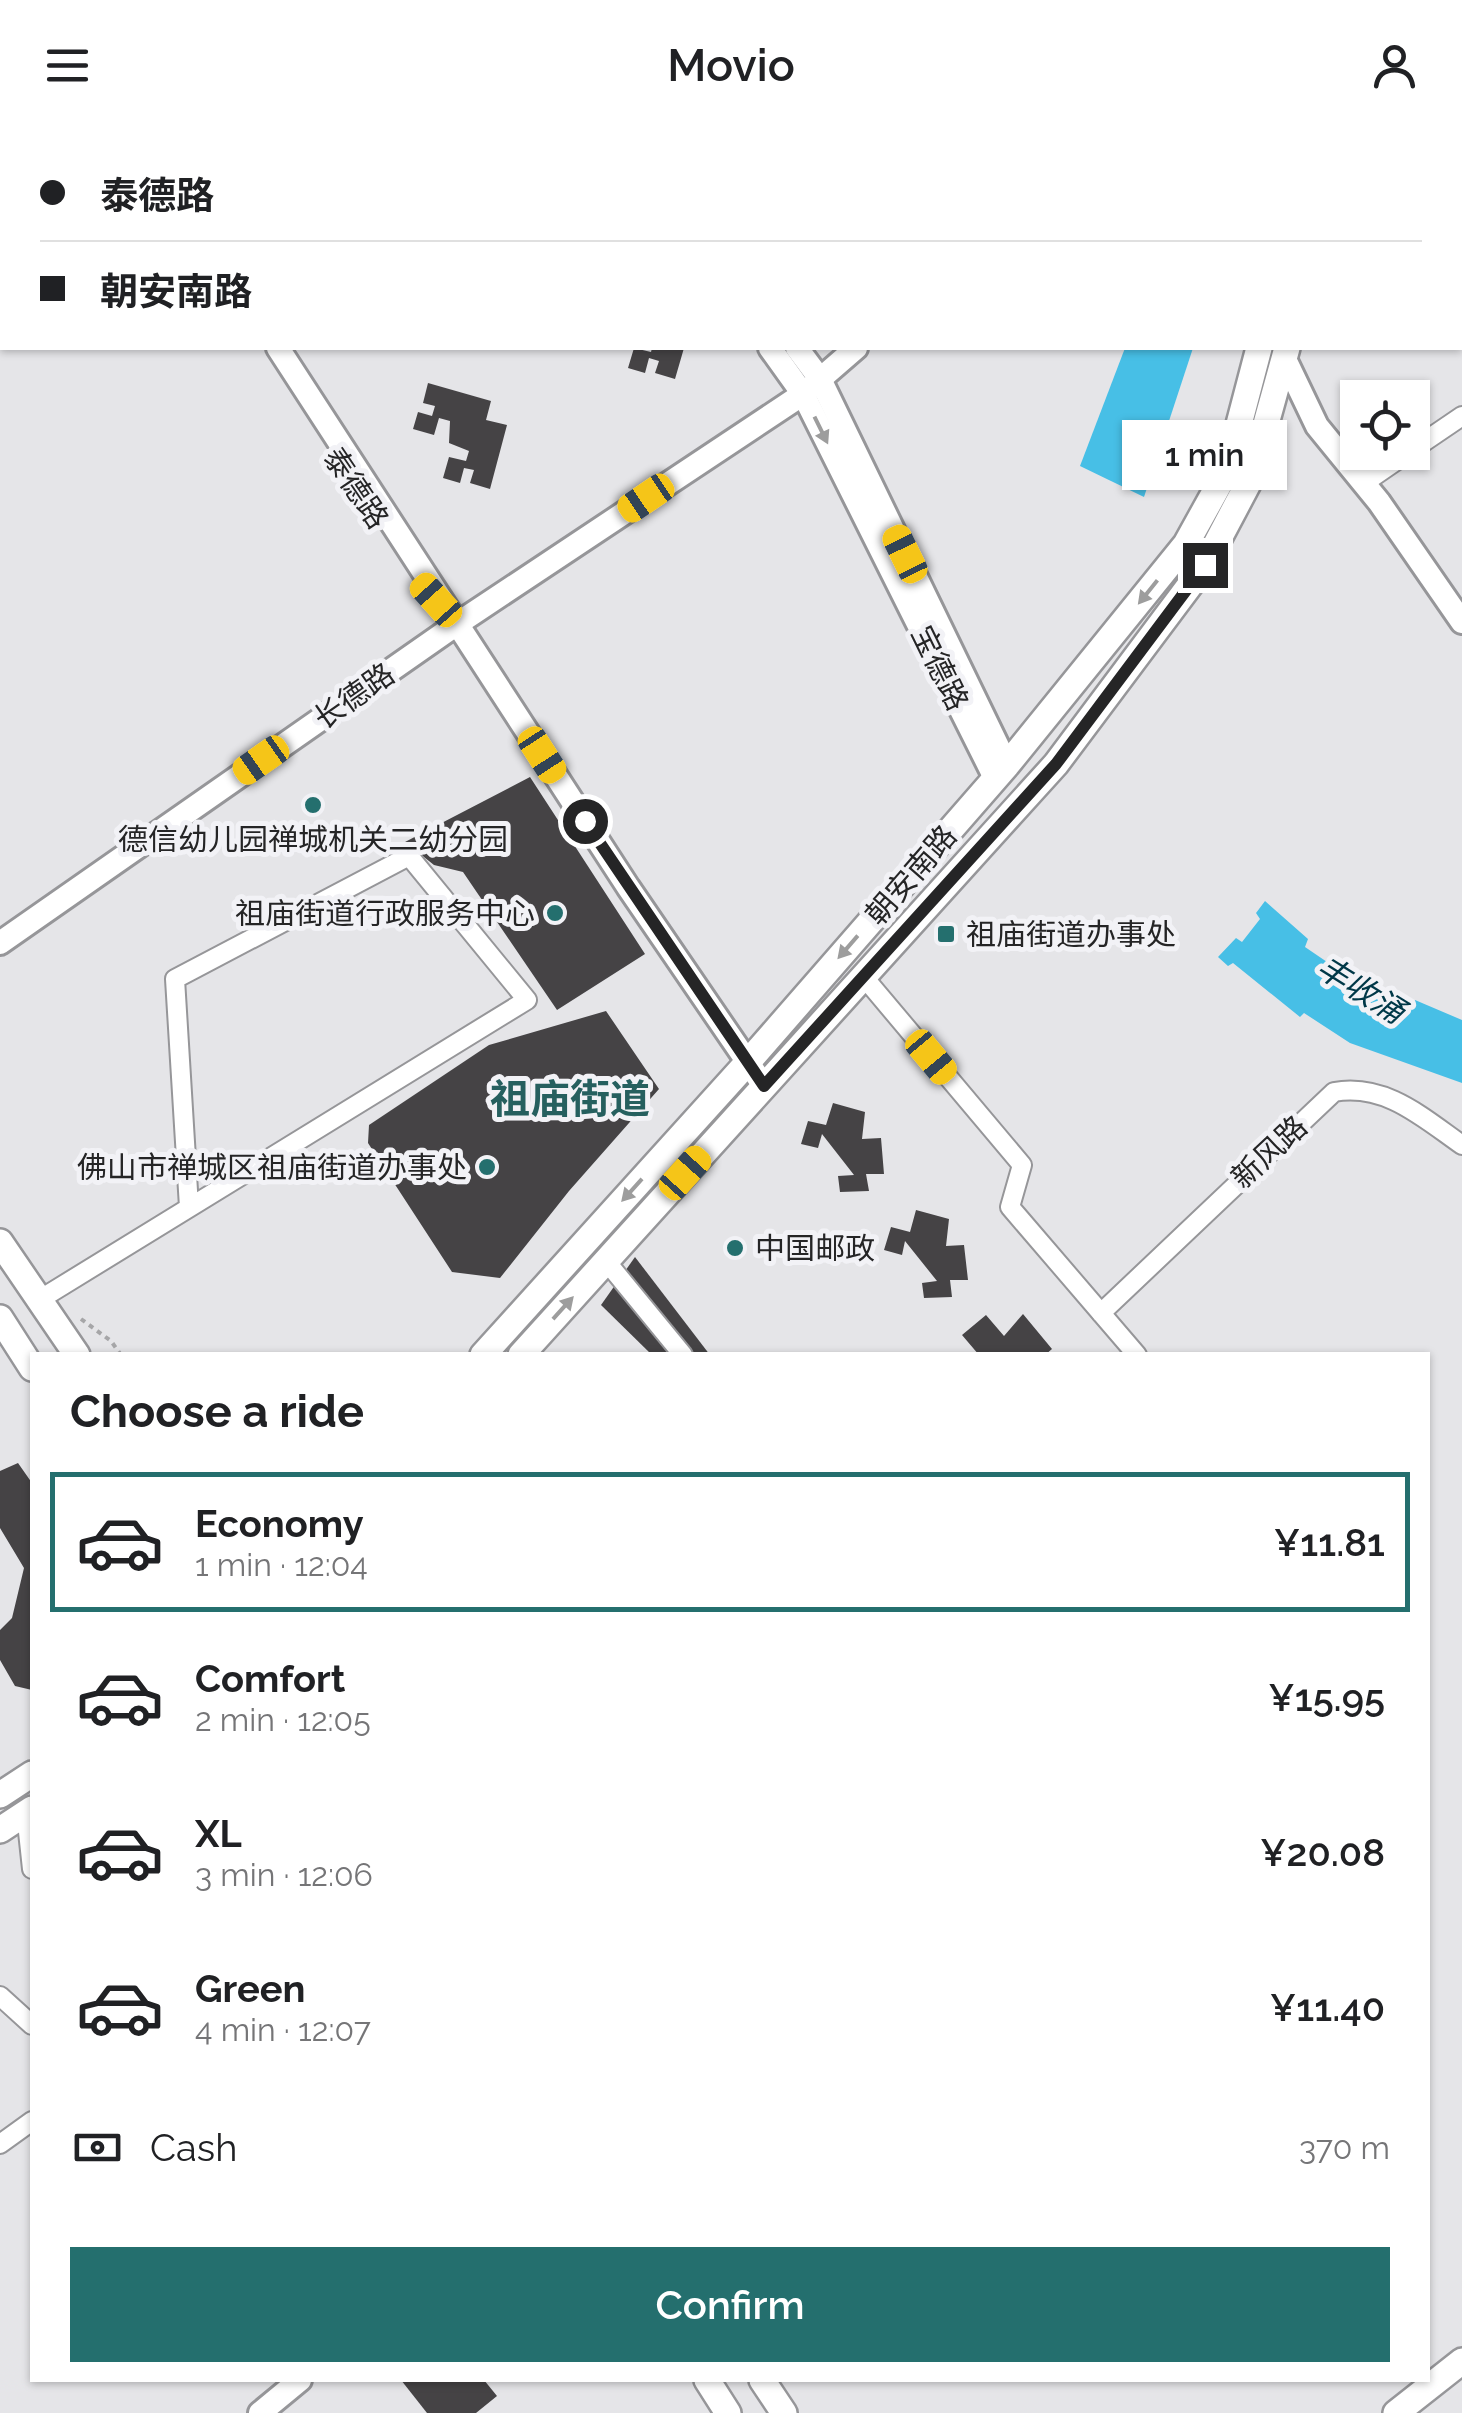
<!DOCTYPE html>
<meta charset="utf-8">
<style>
body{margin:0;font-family:Raleway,"Noto Sans SC",sans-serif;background:#f2f2f2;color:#202124;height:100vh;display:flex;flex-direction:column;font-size:38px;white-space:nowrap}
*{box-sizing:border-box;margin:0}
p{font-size:32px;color:#757577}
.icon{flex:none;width:55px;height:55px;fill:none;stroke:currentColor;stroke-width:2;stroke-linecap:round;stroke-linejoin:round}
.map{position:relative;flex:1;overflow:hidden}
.side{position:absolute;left:30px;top:1222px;width:1400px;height:1030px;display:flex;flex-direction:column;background:#fff;border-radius:0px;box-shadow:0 2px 8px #0004}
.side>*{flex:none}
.guide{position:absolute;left:0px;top:0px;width:1462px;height:220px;box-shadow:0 2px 8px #0004;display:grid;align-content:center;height:220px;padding:0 40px;background:#fff}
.fabs{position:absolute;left:1340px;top:250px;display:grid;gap:20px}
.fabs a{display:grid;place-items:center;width:90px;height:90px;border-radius:0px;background:#fff;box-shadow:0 2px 8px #0004;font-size:50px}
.end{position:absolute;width:45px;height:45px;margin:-22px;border:12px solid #252526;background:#fff;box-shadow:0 0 0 5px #fff}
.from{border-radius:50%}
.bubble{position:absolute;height:70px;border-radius:0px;background:#fff;box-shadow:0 2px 8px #0004;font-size:32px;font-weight:600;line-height:70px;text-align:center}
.car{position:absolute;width:30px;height:60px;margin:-30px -15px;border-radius:12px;box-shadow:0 0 8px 2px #0007;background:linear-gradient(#f5c518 24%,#345 0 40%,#f5c518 0 76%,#345 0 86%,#f5c518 0)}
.guide b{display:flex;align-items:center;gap:35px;height:95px;font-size:38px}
.guide b+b{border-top:2px solid #e0e0e0}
.guide i{width:25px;height:25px;background:#202124}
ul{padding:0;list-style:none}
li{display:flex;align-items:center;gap:30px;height:140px;margin:0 20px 15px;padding:0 20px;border:5px solid transparent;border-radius:0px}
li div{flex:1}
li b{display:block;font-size:38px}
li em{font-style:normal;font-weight:600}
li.selected{border-color:#246f6e}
li>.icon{width:90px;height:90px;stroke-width:1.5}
h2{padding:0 40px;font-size:45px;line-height:120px}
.pay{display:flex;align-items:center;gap:25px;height:110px;padding:0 40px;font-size:38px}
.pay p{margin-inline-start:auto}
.primary-button{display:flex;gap:20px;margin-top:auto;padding:20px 40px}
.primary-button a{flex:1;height:115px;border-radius:0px;background:#246f6e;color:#fff;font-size:40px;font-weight:600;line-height:115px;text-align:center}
header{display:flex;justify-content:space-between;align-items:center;height:130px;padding:0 40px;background:#fff;font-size:45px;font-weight:600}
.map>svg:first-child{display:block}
</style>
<header><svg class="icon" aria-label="menu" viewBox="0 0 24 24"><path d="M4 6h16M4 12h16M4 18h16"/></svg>Movio<svg class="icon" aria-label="person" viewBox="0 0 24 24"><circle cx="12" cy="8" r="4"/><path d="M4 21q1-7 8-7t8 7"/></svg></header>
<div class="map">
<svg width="1462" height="2283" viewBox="0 0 1462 2283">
<rect width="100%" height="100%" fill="#e5e5e8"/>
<!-- water -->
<g fill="#47bfe6">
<polygon points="1125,218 1193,218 1144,367 1080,336"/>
<polygon points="1265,771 1308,809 1305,817 1352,849 1411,877 1415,870 1462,890 1462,953 1350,913 1304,883 1300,887 1233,833 1228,836 1218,827 1236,808 1242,812 1260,789 1256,783"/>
</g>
<!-- building -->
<g fill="#454345">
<polygon points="634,218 651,222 652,218 684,218 675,249 655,243 659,231 649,228 645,243 628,238"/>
<polygon points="428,253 491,271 486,290 507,295 490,359 470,353 474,340 464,338 460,353 443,348 449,327 466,331 469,321 449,313 450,291 439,288 434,305 413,299 418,282 432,286 435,276 423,273"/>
<polygon points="530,647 645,824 557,880 463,742 434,735 405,712"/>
<polygon points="606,881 659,959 569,1061 500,1148 452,1142 368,1013 369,995 489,915"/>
<polygon points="833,973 865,982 862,1009 881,1008 884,1044 866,1044 869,1061 840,1062 838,1046 854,1045 822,1004 818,1018 801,1014 808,991 826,995"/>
<polygon points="916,1080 949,1089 946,1116 964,1115 968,1150 950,1150 952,1167 924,1168 922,1153 937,1151 905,1111 902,1125 884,1120 891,1097 910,1102"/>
<polygon points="635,1127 710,1225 652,1225 601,1175"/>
<polygon points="1023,1184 1052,1219 1045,1225 979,1225 962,1205 986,1185 1004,1206"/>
<polygon points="18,1333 32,1353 32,1560 15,1556 0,1530 0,1500 12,1488 24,1438 0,1398 0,1341"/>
<polygon points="401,2250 484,2250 497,2266 476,2283 427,2283"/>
</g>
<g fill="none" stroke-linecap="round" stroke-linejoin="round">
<!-- minor casing -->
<g stroke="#969699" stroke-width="22">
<g id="minor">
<polyline points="1412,320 1462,286"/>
<polyline points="1364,353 1409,322"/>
<polyline points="863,846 1022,1035 1010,1077 1137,1225"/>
<polyline points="606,1131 683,1225"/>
<polyline points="39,1170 527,870 409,726 175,849 189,1077"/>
<path d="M1101,1183L1334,962C1385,953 1422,987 1462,1015"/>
<polyline points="26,1683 32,1739"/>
<polyline points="0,1866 32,1895"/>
<polyline points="0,2014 32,1991"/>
</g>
</g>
<!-- tertiary casing -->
<g stroke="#969699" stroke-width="28">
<g id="tertiary">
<polyline points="134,0 135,2"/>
<polyline points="611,0 613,2"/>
<polyline points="635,0 637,2"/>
<polyline points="1082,2 1084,0"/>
<polyline points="278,218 628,757 764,956"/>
<polyline points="770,218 803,264 995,648"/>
<polyline points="797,218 820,249 1007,635"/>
<polyline points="1284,227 1317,296 1379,372 1462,492"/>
<polyline points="0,813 457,494 803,264 856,218"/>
<polyline points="260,2283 300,2250"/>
</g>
</g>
<!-- secondary casing -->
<g stroke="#969699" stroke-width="30">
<g id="secondary">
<polyline points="1325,2 1326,0"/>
<polyline points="1356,2 1357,0"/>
<polyline points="0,1112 77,1225"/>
<polyline points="0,1188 32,1238"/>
<polyline points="483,1225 748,932 1007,635 1186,414 1227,340 1259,218"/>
<polyline points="521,1225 1056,634 1205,435 1251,348 1287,218"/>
<polyline points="0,1665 32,1644"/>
<polyline points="0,1700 32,1679"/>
<polyline points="707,2250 728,2283"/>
<polyline points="762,2250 784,2283"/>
<polyline points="1396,2283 1462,2231"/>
</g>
</g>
<!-- path -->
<polyline stroke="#a6a6a8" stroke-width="4" stroke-dasharray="5 5" stroke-linecap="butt" points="81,1189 111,1211 121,1225"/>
<!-- minor -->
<use href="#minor" stroke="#fff" stroke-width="18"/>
<!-- tertiary -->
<use href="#tertiary" stroke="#fff" stroke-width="22"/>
<!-- secondary -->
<use href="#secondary" stroke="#fff" stroke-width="25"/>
</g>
<!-- one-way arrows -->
<defs><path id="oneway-solid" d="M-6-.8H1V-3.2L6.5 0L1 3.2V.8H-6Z" transform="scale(2.5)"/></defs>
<g fill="#9d9d9d">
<use href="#oneway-solid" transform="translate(821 300) rotate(64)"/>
<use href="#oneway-solid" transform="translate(1148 462) rotate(129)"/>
<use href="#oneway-solid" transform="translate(848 817) rotate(131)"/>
<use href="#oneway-solid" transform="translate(632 1060) rotate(132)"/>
<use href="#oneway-solid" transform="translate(563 1178) rotate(-48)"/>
</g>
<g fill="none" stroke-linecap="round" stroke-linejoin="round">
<!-- route -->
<polyline stroke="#252526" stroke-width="12" points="585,691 764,956 1056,634 1205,435"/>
</g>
<!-- markers -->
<g fill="#246f6e" stroke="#f2f2f6" stroke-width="4">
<circle cx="313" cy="675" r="10"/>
<circle cx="555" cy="783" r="10"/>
<rect x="936" y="794" width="20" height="20" rx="5"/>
<circle cx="487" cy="1037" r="10"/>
<circle cx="735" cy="1118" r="10"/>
</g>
<g text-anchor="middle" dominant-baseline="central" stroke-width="10" stroke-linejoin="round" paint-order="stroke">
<!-- street labels -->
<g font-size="30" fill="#252526" stroke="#f2f2f6">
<text transform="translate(356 358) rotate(56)">泰德路</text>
<text transform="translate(940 538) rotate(64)">宝德路</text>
<text transform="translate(354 566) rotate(-35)">长德路</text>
<text transform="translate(911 745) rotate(-49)">朝安南路</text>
<text transform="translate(1269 1022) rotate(-43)">新风路</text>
</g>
<!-- poi labels -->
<g font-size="30" fill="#252526" stroke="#f2f2f6" text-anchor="end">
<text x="313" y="709" text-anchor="middle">德信幼儿园禅城机关二幼分园</text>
<text x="535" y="783">祖庙街道行政服务中心</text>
<text x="966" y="804" text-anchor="start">祖庙街道办事处</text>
<text x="467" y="1037">佛山市禅城区祖庙街道办事处</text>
<text x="755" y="1118" text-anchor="start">中国邮政</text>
</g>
<!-- water labels -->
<g font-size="32" font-style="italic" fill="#003848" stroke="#f2f2f6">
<text transform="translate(1361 859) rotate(32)">丰收涌</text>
</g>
<!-- district labels -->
<g font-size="40" font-weight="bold" fill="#26605f" stroke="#f2f2f6">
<text x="570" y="968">祖庙街道</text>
</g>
</g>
</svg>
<div class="fabs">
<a><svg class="icon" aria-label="locate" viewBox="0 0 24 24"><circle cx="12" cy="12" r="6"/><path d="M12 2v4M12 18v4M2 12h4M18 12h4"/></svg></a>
</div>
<i class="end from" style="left:585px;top:691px"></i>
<i class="end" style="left:1205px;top:435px"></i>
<div class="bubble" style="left:1122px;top:290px;width:165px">1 min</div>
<i class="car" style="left:646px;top:368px;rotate:236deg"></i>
<i class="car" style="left:905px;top:424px;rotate:334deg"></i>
<i class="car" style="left:436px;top:470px;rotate:318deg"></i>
<i class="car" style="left:542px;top:625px;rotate:147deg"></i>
<i class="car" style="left:261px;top:630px;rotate:235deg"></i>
<i class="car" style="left:931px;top:927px;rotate:140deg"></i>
<i class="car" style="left:685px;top:1043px;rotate:42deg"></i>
<div class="guide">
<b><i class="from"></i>泰德路</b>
<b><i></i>朝安南路</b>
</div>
<section class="side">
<h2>Choose a ride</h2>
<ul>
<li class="selected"><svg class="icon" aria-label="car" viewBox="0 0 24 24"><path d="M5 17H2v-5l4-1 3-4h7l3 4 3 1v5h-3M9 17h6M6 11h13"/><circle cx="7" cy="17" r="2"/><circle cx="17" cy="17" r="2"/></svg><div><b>Economy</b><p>1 min · 12:04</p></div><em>¥11.81</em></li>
<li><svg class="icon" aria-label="car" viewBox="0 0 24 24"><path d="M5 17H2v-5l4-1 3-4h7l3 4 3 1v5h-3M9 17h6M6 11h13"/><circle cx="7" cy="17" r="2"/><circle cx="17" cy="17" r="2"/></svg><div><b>Comfort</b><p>2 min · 12:05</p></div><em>¥15.95</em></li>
<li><svg class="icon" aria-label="car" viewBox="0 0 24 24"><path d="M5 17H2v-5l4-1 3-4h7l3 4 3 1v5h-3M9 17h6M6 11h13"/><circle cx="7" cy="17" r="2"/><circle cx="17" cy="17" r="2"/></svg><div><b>XL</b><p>3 min · 12:06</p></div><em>¥20.08</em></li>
<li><svg class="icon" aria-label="car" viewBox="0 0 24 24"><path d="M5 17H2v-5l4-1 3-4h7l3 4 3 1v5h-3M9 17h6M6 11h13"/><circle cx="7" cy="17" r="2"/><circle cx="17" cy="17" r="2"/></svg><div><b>Green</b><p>4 min · 12:07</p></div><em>¥11.40</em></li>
</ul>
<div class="pay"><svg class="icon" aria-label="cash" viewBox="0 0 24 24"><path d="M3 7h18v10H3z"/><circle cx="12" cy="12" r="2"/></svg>Cash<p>370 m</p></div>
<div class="primary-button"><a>Confirm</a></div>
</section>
</div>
